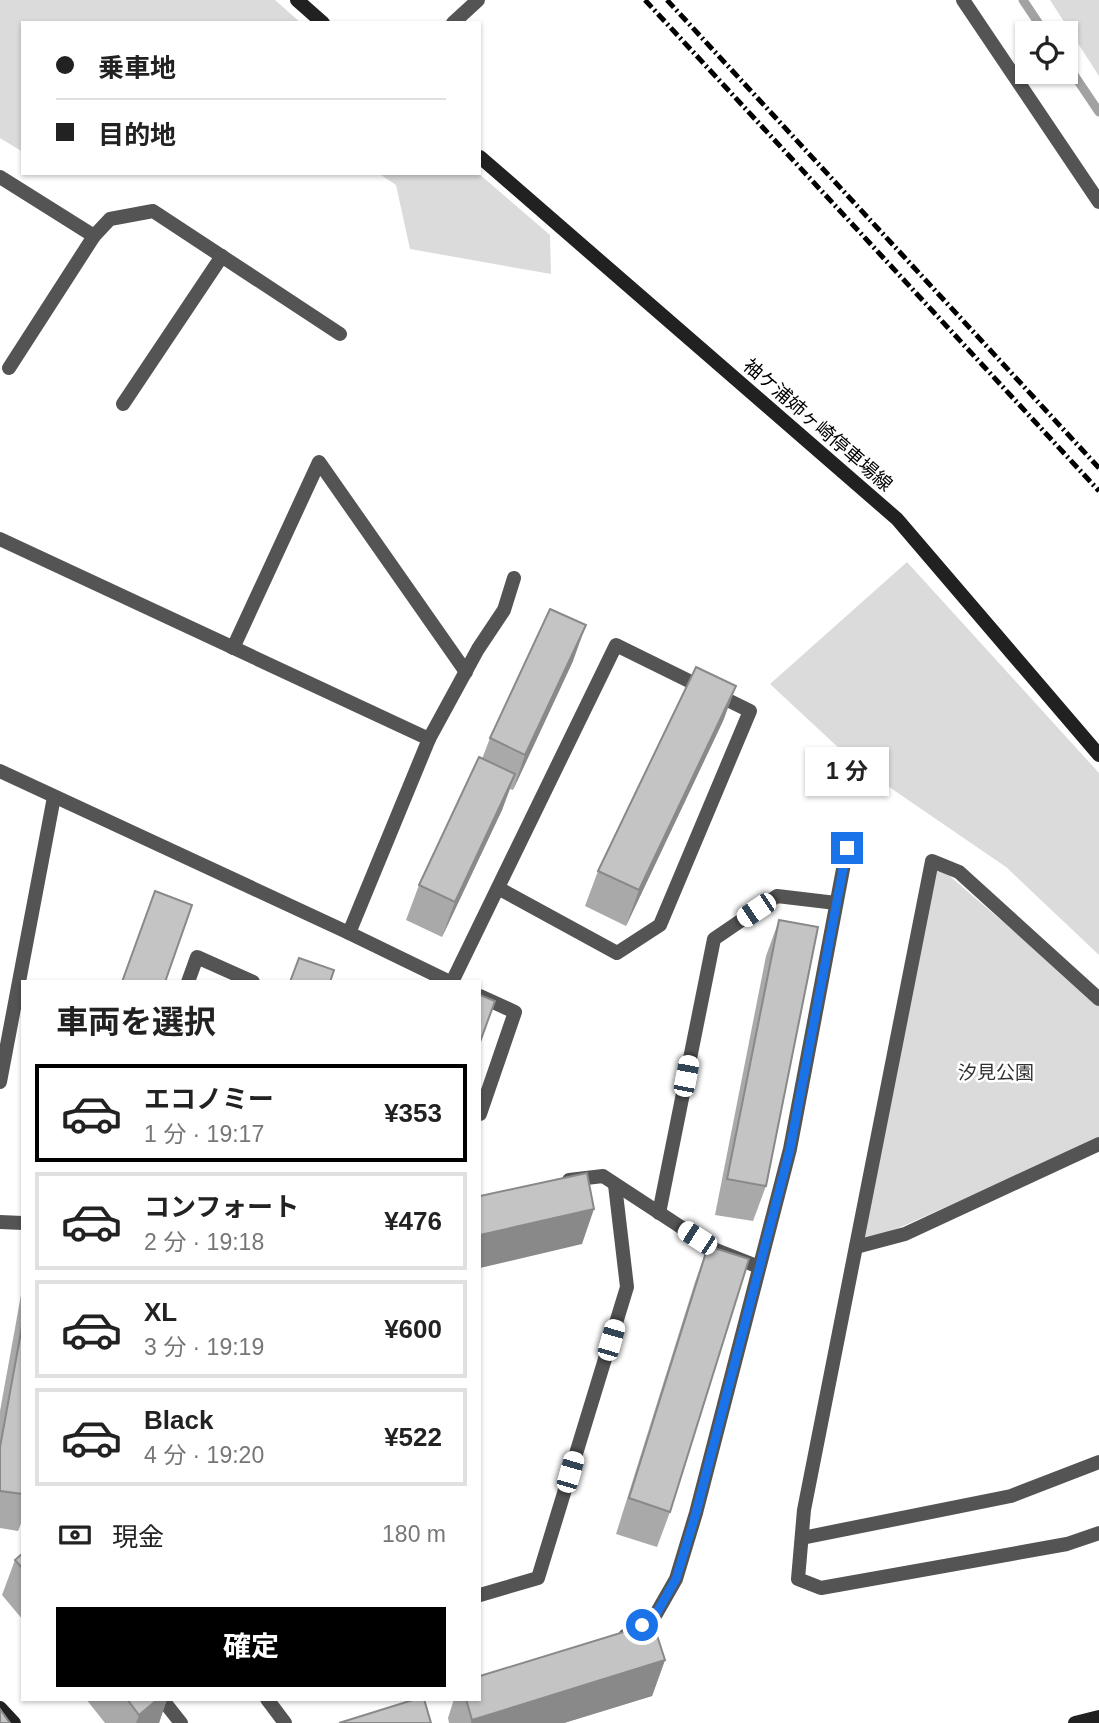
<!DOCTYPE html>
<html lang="ja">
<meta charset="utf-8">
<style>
body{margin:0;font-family:Arial,"Noto Sans JP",sans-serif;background:#f2f2f2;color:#222;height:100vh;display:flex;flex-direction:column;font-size:26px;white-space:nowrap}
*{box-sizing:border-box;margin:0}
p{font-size:23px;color:#767676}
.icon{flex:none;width:38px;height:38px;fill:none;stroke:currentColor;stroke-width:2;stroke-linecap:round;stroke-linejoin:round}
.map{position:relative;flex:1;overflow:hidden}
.panel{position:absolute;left:21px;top:980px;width:460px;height:721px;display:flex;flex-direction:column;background:#fff;border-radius:0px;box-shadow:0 2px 5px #0004}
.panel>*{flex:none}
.hud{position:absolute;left:21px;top:21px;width:460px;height:154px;border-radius:0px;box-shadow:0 2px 5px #0004;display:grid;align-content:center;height:154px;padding:0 35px;background:#fff}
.controls{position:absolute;left:1015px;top:21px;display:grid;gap:14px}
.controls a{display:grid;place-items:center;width:63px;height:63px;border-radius:0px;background:#fff;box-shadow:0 2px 5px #0004;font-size:35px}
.end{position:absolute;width:32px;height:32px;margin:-16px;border:9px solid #1a73e8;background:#fff;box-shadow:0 0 0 4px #fff}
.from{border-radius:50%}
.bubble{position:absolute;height:49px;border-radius:0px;background:#fff;box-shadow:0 2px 5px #0004;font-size:23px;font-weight:700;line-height:49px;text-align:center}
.car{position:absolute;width:21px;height:42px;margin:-21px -10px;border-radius:9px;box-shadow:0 0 5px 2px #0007;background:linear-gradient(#fff 24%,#345 0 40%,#fff 0 76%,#345 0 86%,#fff 0)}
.hud b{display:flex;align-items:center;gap:24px;height:66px;font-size:26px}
.hud b+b{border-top:2px solid #e0e0e0}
.hud i{width:18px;height:18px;background:#222}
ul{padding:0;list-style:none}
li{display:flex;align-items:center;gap:21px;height:98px;margin:0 14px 10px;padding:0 21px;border:4px solid #e0e0e0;border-radius:0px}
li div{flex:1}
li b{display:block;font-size:26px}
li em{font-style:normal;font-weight:700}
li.on{border-color:#000}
li>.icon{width:63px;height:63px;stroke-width:1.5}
h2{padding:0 35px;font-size:32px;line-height:84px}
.pay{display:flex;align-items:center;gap:18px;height:77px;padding:0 35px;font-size:26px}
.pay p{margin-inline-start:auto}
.button{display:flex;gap:14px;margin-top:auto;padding:14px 35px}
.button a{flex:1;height:80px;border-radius:0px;background:#000;color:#fff;font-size:28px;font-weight:700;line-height:80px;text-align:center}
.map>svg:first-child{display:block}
</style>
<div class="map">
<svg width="1099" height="1723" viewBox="0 0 1099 1723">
<rect width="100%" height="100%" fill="#fff"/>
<!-- green -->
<g fill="#dbdbdb">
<polygon points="0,0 275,0 301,23 23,23 23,152 0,138"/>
<polygon points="1050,0 1099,0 1099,76"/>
<polygon points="378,173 478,173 550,235 551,274 410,249 396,185"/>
<polygon points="907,562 1099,773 1099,955 1006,867 857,765 770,684"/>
<polygon points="932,861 1099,1004 1099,1139 856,1247"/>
</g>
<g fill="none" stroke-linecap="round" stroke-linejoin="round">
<!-- stream -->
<g stroke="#a2a2a2" stroke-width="9">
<polyline points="1023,0 1045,33"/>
<polyline points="1066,63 1099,112"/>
</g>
<!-- lane -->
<g stroke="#545454" stroke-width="14">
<polyline points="188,982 197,957 253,982"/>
<polyline points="452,982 616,645 750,711 660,925 617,953 498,888"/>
<polyline points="659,1213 714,939 777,896 836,903"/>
<polyline points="480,1595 538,1578 627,1287 615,1185"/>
<polyline points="162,1699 181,1723"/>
<polyline points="267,1699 285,1723"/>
</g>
<!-- street -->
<g stroke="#545454" stroke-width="14">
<polyline points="963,0 1099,202"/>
<polyline points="453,23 478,0"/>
<polyline points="0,177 94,236"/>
<polyline points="9,368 94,236 110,219 153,211 340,334"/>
<polyline points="123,404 222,256"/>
<polyline points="0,539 429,739"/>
<polyline points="233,648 319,462 466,672"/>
<polyline points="0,771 349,933 429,739 478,649 504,610 514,578"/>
<polyline points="349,933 450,982"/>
<polyline points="480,996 515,1012 480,1114"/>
<polyline points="1099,999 959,872 932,861 804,1510 798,1579 821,1588 1067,1544 1099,1533"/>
<polyline points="0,1082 54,797"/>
<polyline points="569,1180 603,1176 716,1250 759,1267"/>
<polyline points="0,1222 23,1223"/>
<polyline points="856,1247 905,1234 1099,1144"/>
<polyline points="802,1538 1011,1496 1099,1462"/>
<polyline points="625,1636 656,1614 676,1579 696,1513 790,1149 847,848"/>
</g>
<!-- secondary -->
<g stroke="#212121" stroke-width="14">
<polyline points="297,0 323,23"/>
<polyline points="480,157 897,519 1099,755"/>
<polyline points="0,1708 14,1723"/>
<polyline points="1075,1723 1099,1717"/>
</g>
<!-- rail -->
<g stroke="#000" stroke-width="5" stroke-dasharray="10 3.5 2 3.5" stroke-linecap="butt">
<polyline points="645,0 1099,491"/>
<polyline points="667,0 1099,468"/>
</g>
</g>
<!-- wall -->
<g fill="#a9a9a9">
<polygon points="573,661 513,790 510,789 502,810 442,937 406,920 419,885 482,759 490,738"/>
<polygon points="736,686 723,721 626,926 585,906 598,871"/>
<polygon points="779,920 766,1186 753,1221 715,1215 766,956"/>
<polygon points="708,1246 670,1512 657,1547 616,1534 695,1282"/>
<polygon points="23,1284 23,1518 18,1531 0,1528 0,1411"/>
<polygon points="23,1553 23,1620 2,1595 15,1560"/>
<polygon points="665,1660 652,1696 564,1723 449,1723 448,1718 454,1699 480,1699"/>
<polygon points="86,1699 167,1699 159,1723 105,1723"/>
</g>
<!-- shaded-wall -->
<g fill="#898989">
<polygon points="586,625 573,661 513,790 525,755"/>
<polygon points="736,686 723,721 626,926 639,890"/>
<polygon points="515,774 502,810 442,937 455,902"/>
<polygon points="594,1209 582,1244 480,1268 480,1235"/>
<polygon points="665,1660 652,1696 564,1723 471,1723 472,1720"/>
<polygon points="158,1699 167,1699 159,1723 136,1723 139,1715"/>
</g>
<!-- building -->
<g fill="#c4c4c4" stroke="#898989" stroke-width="2">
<polygon points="550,609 586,625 525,755 490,738"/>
<polygon points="696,667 736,686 639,890 598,871"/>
<polygon points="479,757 515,774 455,902 419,885"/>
<polygon points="155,891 192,905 165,982 122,982"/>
<polygon points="779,920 818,927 766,1186 727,1179"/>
<polygon points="299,958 334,970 330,982 290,982"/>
<polygon points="480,995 495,1001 480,1042"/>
<polygon points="587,1173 594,1209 480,1235 480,1196"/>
<polygon points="708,1246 749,1259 670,1512 629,1498"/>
<polygon points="23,1321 23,1494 0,1491 0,1447"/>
<polygon points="23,1553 23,1569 15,1560"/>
<polygon points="653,1623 665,1660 472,1720 466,1699 480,1699 480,1676"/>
<polygon points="127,1699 158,1699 139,1715"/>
<polygon points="416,1699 424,1699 431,1723 339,1723"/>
<polygon points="0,1709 10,1723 0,1723"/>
</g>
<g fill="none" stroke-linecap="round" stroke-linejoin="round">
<!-- route -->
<polyline stroke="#1a73e8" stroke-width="9" points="642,1625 656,1614 676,1579 696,1513 790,1149 847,848"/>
</g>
<g text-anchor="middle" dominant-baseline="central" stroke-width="5" stroke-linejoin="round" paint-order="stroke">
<!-- street labels -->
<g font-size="19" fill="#000" stroke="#fff">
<text transform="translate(818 425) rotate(41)">袖ケ浦姉ヶ崎停車場線</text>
</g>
<!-- park labels -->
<g font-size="19" fill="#323232" stroke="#fff">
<text x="996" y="1072">汐見公園</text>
</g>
</g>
</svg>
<div class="controls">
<a><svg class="icon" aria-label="locate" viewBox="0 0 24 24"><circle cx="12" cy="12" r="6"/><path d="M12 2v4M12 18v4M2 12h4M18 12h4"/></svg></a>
</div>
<i class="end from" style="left:642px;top:1625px"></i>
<i class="end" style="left:847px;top:848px"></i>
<div class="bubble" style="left:805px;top:747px;width:84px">1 分</div>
<i class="car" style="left:756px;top:910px;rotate:236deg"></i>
<i class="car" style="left:686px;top:1076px;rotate:11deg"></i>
<i class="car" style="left:697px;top:1238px;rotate:303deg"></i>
<i class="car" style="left:611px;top:1340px;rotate:16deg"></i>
<i class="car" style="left:570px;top:1472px;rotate:16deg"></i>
<div class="hud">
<b><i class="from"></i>乗車地</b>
<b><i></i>目的地</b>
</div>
<section class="panel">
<h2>車両を選択</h2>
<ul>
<li class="on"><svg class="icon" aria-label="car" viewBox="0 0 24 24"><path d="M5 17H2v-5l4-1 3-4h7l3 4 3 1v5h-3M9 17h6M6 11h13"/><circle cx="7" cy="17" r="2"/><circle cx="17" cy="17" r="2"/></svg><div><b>エコノミー</b><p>1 分 · 19:17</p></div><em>¥353</em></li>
<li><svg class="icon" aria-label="car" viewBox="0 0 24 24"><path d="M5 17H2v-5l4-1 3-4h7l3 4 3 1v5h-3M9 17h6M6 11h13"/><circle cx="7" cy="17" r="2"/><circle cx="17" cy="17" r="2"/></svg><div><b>コンフォート</b><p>2 分 · 19:18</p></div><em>¥476</em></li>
<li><svg class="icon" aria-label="car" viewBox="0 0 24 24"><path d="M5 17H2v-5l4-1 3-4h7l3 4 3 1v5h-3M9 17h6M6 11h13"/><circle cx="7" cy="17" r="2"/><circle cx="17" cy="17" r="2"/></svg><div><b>XL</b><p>3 分 · 19:19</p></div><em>¥600</em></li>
<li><svg class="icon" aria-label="car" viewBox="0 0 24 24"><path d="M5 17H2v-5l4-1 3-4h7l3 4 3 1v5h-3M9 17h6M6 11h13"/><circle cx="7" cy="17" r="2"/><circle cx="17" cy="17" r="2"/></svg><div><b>Black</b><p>4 分 · 19:20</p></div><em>¥522</em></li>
</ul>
<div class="pay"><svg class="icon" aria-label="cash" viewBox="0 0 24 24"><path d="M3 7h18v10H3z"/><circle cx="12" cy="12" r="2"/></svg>現金<p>180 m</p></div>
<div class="button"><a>確定</a></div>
</section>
</div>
